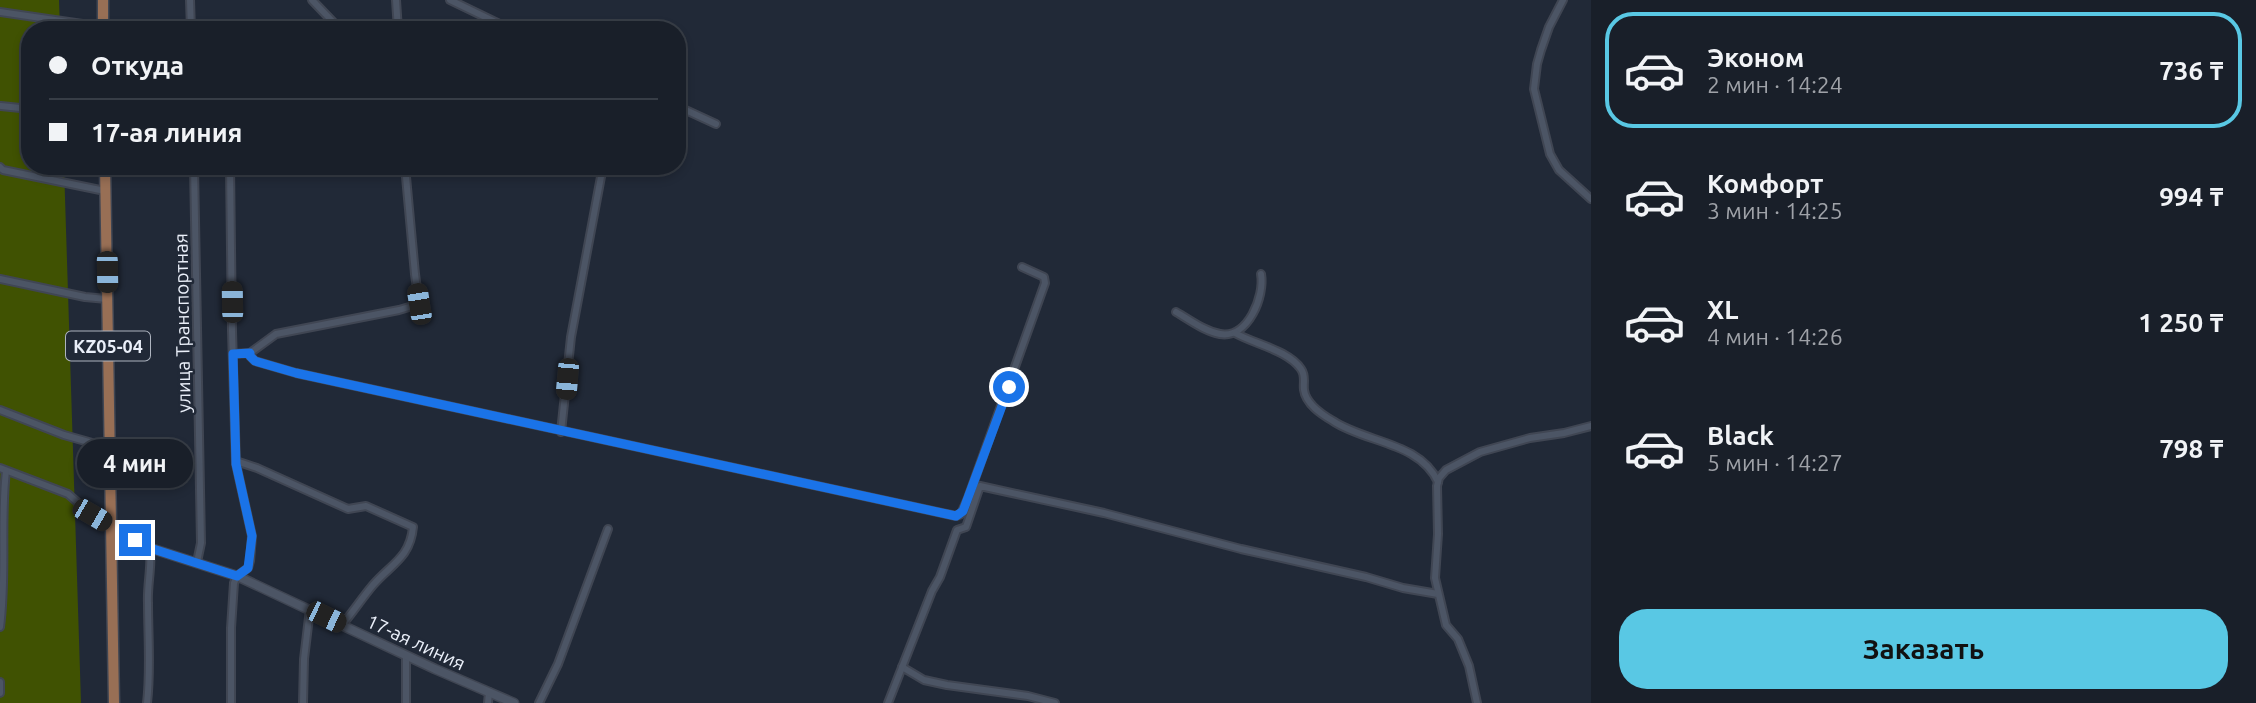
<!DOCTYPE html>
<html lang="ru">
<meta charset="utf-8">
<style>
body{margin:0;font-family:Ubuntu,sans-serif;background:#262c35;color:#f1f3f6;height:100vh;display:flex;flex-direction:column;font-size:26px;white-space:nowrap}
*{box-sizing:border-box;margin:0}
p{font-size:23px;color:#9fa2a8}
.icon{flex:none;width:38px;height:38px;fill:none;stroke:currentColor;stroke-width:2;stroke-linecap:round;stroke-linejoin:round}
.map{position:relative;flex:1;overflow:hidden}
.panel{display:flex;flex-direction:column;background:#191f29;width:665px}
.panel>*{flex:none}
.hud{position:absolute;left:21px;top:21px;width:665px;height:154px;border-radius:28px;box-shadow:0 4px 10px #0003,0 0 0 2px #373d46;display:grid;align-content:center;height:154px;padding:0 28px;background:#191f29}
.end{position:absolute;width:32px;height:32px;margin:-16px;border:9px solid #1a73e8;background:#fff;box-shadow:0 0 0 4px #fff}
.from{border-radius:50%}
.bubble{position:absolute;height:49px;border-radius:24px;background:#191f29;box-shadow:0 4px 10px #0003,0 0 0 2px #373d46;font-size:23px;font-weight:700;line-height:49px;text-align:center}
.car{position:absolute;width:21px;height:42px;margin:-21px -10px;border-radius:9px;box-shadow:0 0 5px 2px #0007;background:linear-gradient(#222 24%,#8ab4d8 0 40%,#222 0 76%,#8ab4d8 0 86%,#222 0)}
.hud b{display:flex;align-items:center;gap:24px;height:66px;font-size:26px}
.hud b+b{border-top:2px solid #373d46}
.hud i{width:18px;height:18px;background:#f1f3f6}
ul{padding:12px 0 0;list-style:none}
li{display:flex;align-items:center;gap:21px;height:116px;margin:0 14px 10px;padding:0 14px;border:4px solid transparent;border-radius:28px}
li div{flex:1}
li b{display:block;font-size:26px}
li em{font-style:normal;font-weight:700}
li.current{border-color:#59c8e4}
li>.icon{width:63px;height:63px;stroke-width:1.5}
.cta{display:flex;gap:14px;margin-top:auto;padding:14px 28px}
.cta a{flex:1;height:80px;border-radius:28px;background:#59c8e4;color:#111;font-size:28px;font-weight:700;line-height:80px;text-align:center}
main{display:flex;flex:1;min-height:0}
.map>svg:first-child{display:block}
</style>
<main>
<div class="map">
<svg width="1591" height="703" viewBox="0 0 1591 703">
<rect width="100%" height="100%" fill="#212937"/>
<!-- green -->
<polygon fill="#405202" points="0,0 59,0 60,30 30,30 30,166 64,166 81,703 0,703"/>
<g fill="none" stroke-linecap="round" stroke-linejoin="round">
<!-- minor casing -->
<g stroke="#404653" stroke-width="10">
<g id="minor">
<polyline points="190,0 191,30"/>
<polyline points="312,0 333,22 336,30"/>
<polyline points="396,0 398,30"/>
<polyline points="450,0 512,30"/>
<polyline points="1563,0 1549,27 1541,50 1537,64 1534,89 1550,154 1559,170 1591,199"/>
<polyline points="0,12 103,27"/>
<polyline points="1,106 30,109"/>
<polyline points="677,106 716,124"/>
<polyline points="194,166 201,543 197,562"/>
<polyline points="230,166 232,331 236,464 252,536 250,561 248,568 237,576 234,583 231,628 231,703"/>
<polyline points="0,167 3,170 105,191"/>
<polyline points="0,279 85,297 107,299"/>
<path d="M1176,312C1190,320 1204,331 1220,334C1248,339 1265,296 1261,274"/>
<path d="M1235,333C1254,344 1288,350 1301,369C1306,376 1303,382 1304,390C1306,404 1321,414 1333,421C1366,443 1420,442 1438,482"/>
<polyline points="250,353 250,356 255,361 296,373 956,516 961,514 968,498 1045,283 1044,277 1022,267"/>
<polyline points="233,354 250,353 276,334 399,310 419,304 415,274 405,166"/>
<polyline points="0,410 64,435 110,448"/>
<polyline points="561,432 571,337 603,166"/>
<path d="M236,461L257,468L348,509L366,506L413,527C410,558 391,564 373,585C362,598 353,612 342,625"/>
<polyline points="0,468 68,494 92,515 112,526"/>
<path d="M0,627C7,575 0,522 6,471"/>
<polyline points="406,656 406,703"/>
<polyline points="902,667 924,680 947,685 1028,696 1055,703"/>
<polyline points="0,682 0,693"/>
<path d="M147,703C151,670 148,636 148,603C147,585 152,567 150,548"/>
<polyline points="303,703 304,659 310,609"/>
<polyline points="488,703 489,692"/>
<polyline points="539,703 558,664 608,529"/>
<polyline points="888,703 932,591 940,577 957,530 966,527 980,486 1104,513 1241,549 1366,577 1403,588 1438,594"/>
<polyline points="1477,703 1469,666 1458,639 1446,625 1435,578 1438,534 1437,486 1439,478 1446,470 1480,452 1530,438 1564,433 1591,426"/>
</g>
</g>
<!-- tertiary casing -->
<g stroke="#404653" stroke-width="11">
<polyline id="tertiary" points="112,526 150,548 237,576 435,669 514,703"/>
</g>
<!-- primary casing -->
<g stroke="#404653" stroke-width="13">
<g id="primary">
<polyline points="103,0 103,30"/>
<polyline points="105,166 114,703"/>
</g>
</g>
<!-- minor -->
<use href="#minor" stroke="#4c5565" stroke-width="6"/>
<!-- tertiary -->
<use href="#tertiary" stroke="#4c5565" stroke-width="8"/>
<!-- primary -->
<use href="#primary" stroke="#986f55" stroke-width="10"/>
</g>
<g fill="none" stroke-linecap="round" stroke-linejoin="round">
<!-- route -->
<polyline stroke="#1a73e8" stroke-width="9" points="135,540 150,548 237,576 248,568 252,536 236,464 233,354 250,353 250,356 255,361 296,373 956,516 963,511 1009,387"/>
</g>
<g text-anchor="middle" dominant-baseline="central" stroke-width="5" stroke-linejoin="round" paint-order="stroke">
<!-- shield labels -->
<rect fill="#212937" stroke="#aeb4bf" stroke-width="2" x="66" y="331.5" width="84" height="29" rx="5"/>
<g font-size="18" font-weight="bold" fill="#eaeff9">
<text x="108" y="346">KZ05-04</text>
</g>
<!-- street labels -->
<g font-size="19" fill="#eaeff9" stroke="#212937">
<text transform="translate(182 323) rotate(-91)">улица Транспортная</text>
<text transform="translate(416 642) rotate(25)">17-ая линия</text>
</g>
</g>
</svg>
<i class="end from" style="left:1009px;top:387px"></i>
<i class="end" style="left:135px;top:540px"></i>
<div class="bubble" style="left:77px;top:439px;width:116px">4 мин</div>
<i class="car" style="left:107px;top:272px;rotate:179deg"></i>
<i class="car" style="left:232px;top:302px;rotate:359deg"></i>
<i class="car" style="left:419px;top:304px;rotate:351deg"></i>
<i class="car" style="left:567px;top:379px;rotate:185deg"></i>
<i class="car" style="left:92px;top:515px;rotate:120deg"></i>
<i class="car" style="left:326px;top:617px;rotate:116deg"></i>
<div class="hud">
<b><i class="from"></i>Откуда</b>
<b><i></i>17-ая линия</b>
</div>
</div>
<section class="panel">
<ul>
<li class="current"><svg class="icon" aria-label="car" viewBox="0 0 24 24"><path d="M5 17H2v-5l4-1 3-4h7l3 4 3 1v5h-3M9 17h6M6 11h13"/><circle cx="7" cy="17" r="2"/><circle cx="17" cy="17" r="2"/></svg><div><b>Эконом</b><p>2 мин · 14:24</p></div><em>736 ₸</em></li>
<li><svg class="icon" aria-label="car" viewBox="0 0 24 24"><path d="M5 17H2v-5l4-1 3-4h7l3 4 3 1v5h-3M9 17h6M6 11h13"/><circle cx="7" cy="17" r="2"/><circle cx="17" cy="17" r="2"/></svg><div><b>Комфорт</b><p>3 мин · 14:25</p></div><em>994 ₸</em></li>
<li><svg class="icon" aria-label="car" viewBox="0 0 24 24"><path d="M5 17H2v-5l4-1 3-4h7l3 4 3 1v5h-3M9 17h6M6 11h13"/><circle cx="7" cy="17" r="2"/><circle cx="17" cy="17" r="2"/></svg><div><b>XL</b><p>4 мин · 14:26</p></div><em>1 250 ₸</em></li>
<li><svg class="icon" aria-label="car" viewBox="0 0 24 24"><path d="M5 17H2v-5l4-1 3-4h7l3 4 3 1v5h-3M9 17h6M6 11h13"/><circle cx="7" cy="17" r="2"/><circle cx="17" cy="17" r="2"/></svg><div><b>Black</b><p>5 мин · 14:27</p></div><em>798 ₸</em></li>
</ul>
<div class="cta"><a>Заказать</a></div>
</section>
</main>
